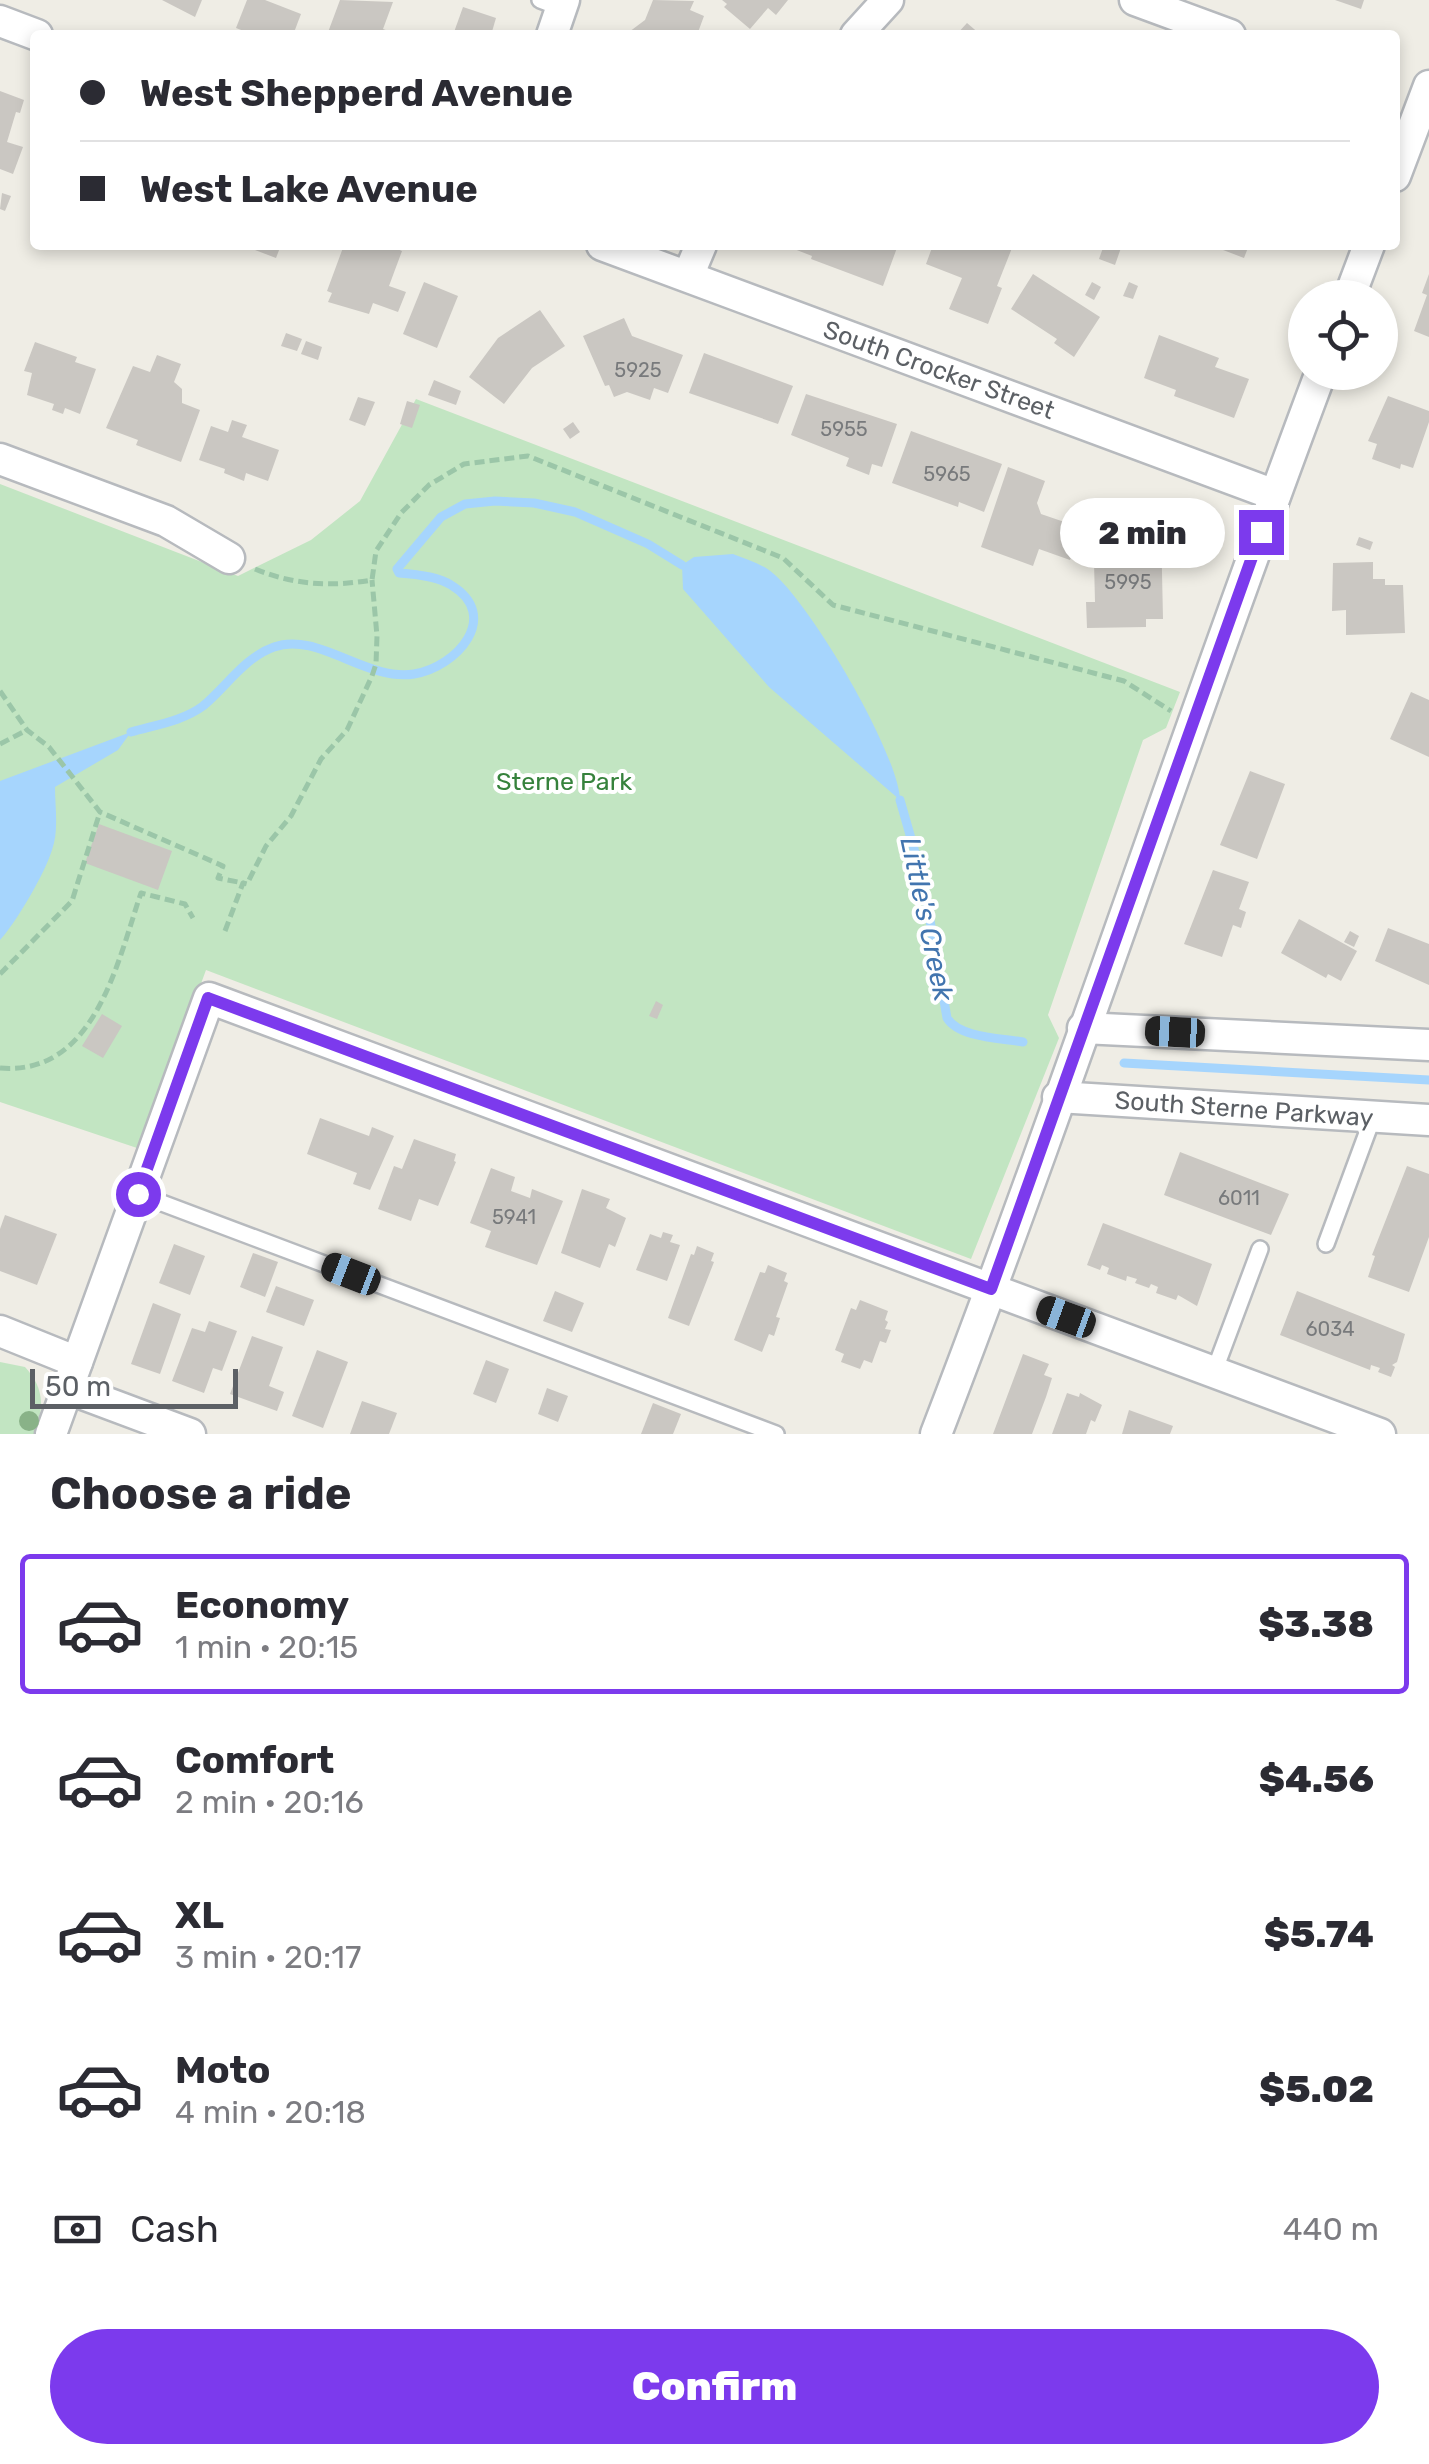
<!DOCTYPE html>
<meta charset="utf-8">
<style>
body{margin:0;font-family:Rubik,sans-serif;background:#f2f2f3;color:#2b2b33;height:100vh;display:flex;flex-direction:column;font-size:38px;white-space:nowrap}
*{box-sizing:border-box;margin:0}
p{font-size:32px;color:#7c7c81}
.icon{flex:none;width:55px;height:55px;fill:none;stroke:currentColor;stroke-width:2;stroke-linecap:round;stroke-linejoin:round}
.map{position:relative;height:1434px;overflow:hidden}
.side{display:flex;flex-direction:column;background:#fff;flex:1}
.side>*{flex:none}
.top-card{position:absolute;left:30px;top:30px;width:1370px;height:220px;border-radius:10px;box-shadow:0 5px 15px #0003;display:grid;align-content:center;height:220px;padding:0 50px;background:#fff}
.fabs{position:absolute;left:1288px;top:280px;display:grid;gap:20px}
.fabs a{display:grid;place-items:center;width:110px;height:110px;border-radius:50%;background:#fff;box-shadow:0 5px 15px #0003;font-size:50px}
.scale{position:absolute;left:30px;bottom:25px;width:208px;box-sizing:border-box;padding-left:10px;border:5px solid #5c6065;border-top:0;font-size:28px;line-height:35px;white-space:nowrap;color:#5c6065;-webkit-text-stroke:8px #fff;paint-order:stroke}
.end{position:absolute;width:45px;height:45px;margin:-22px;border:12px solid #7c3aed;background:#fff;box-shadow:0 0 0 5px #fff}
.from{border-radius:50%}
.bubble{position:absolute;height:70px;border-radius:35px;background:#fff;box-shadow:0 5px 15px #0003;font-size:32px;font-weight:800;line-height:70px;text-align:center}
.car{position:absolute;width:30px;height:60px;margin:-30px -15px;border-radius:12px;box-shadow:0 0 8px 2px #0007;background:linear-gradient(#222 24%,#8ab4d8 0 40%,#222 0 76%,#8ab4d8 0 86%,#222 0)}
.top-card b{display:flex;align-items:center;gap:35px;height:95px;font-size:38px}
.top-card b+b{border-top:2px solid #e1e1e2}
.top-card i{width:25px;height:25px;background:#2b2b33}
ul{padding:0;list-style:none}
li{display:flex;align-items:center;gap:30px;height:140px;margin:0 20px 15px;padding:0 30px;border:5px solid transparent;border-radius:10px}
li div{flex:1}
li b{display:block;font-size:38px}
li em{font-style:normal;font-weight:800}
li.current{border-color:#7c3aed}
li>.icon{width:90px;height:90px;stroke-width:1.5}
h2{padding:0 50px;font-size:45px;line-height:120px}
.pay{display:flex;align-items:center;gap:25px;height:110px;padding:0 50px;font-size:38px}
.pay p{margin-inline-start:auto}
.button{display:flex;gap:20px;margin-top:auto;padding:20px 50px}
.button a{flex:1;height:115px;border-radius:60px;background:#7c3aed;color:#fff;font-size:40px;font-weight:800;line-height:115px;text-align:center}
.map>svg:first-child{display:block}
</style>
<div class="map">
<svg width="1429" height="1434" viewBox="0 0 1429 1434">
<rect width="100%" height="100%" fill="#efede5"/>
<!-- green -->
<g fill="#c2e5c2">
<polygon points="416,399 1180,692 1166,728 1143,740 1048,1015 1059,1038 971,1259 206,970 140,1149 0,1102 0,484 238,576 311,540 360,501"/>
<path d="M0,1362L25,1367C45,1389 44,1408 34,1434H0Z"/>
</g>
<!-- water -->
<g fill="#a6d5fd">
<path d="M733,554C745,559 759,563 769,570C808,598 899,754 900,800L769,687L683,589L682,565L694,557Z"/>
<path d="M131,732L118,750L55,787C55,807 59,831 52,850C45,873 16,923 0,940V781Z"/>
</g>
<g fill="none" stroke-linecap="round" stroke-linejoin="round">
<!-- stream -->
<g stroke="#a6d5fd" stroke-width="9">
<path d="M131,732C155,725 183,721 203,706C226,687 245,657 274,647C317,631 367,682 414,674C457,667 502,616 451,585C437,576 415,574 399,573L397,569L441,517L465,504L495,501L534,503L575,512L648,544L682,565"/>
<path d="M900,800L923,880L947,1018C959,1038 1002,1038 1023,1042"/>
<polyline points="1124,1063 1429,1080"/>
</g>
</g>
<!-- building -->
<g fill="#cac7c2">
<polygon points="162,0 202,0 195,17"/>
<polygon points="247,0 265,0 301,14 293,35 254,35 236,28"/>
<polygon points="340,0 393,2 383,29 399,35 327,35"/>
<polygon points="653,0 694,1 690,10 704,16 697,35 625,35 645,20"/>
<polygon points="722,0 788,0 776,15 768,8 750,29 724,7 727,4"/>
<polygon points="1335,0 1364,0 1361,9"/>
<polygon points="463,7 496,18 491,35 453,35"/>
<polygon points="967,23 981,35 956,35"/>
<polygon points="0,91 24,100 20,113 16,112 7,142 23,147 13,174 0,169"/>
<polygon points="2,193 11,196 5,211 0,209"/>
<polygon points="257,245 281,245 276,258 255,250"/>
<polygon points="344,245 396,245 395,248 402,251 389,286 406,292 398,312 373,303 369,314 328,302 332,293 327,291"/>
<polygon points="784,245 898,245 883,286 811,259 812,256"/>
<polygon points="933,245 1005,245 1012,248 997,286 1002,288 988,324 949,309 962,278 926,264"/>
<polygon points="1104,245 1122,245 1115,265 1099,259"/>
<polygon points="1210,245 1249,245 1244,258"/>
<polygon points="1033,274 1100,317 1074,357 1054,343 1057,339 1011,309"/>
<polygon points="1429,274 1429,337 1414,331 1427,295 1422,293"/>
<polygon points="424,282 458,296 437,348 403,334"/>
<polygon points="1092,282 1101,287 1094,300 1085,295"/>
<polygon points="1129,282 1138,286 1133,299 1123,296"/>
<polygon points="540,310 565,346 532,368 504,404 469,377 498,338"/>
<polygon points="624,318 632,336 683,355 668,393 654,388 650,400 627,392 614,397 609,385 605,386 583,336"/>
<polygon points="286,333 302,339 297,351 281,346"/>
<polygon points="1159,335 1219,358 1215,367 1249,379 1234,418 1174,396 1176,390 1144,378"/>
<polygon points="306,341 322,347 318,360 301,354"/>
<polygon points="35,342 77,357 75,362 96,369 80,414 65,408 63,414 52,410 54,404 27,395 32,373 24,371"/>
<polygon points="704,353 793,386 778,424 689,393"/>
<polygon points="157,355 181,364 174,382 182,389 182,403 200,410 181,462 136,445 138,440 106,428 133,366 150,372"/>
<polygon points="434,380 461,391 456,405 428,395"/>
<polygon points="806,394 897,424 882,467 872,464 869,475 846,466 849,458 791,435"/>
<polygon points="1388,396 1429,411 1429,422 1413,468 1401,464 1400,469 1372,459 1377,444 1368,441"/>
<polygon points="358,397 375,402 365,426 349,420"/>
<polygon points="407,401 420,405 412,428 400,424"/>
<polygon points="232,420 247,425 242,437 279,450 268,481 246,473 244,481 224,473 225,469 199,460 211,426 228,432"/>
<polygon points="573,422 580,432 570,439 563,429"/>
<polygon points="911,431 1002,464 984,512 959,502 958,507 892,483"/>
<polygon points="1008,467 1045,481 1037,503 1041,514 1082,528 1070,560 1039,549 1033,566 981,547"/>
<polygon points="1123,526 1161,526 1163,619 1146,619 1146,627 1087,628 1086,602 1095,602 1094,562 1105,561 1104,531 1123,530"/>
<polygon points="1359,537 1373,542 1370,550 1356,545"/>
<polygon points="1373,562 1373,579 1385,579 1385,585 1403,585 1405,633 1346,635 1346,610 1332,611 1333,563"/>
<polygon points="1411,692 1429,700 1429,757 1390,739"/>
<polygon points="1250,771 1285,784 1257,859 1220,845"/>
<polygon points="99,824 172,851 158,890 85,863"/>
<polygon points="1213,870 1249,882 1239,909 1246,912 1241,928 1233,925 1222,957 1184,944"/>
<polygon points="1299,919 1357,951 1341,981 1328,974 1326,978 1281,953"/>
<polygon points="1388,928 1429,944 1429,985 1375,961"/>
<polygon points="1350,931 1359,936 1354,947 1344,942"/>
<polygon points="656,1001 663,1005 657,1019 649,1016"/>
<polygon points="102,1014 122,1026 103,1058 82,1046"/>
<polygon points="320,1118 369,1136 372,1127 394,1136 370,1190 353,1184 357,1173 307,1154"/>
<polygon points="414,1139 456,1154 454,1161 456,1162 438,1206 419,1199 411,1221 378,1209 394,1166 402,1169"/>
<polygon points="1180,1152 1289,1194 1271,1235 1164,1195"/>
<polygon points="1407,1166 1429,1174 1429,1237 1409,1292 1368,1277 1375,1256 1372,1255"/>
<polygon points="491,1168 515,1177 511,1191 530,1198 532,1189 563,1201 537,1265 485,1247 491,1231 470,1223"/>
<polygon points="582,1189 610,1199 606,1208 626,1218 615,1247 609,1244 600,1268 561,1253"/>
<polygon points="5,1215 57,1234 37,1285 0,1271 0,1229"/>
<polygon points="1103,1223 1212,1264 1197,1306 1178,1295 1176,1300 1156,1293 1158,1287 1151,1284 1149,1288 1135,1283 1137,1279 1127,1276 1126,1281 1107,1274 1109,1268 1102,1265 1100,1270 1087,1265"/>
<polygon points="663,1232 673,1235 670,1242 680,1245 667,1281 636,1270 650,1234 661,1238"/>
<polygon points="174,1244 205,1256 190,1295 159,1283"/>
<polygon points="697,1246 714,1253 711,1261 714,1262 689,1326 668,1318 691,1254 694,1255"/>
<polygon points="253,1253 278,1262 265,1297 240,1287"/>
<polygon points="768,1265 787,1273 784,1281 788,1283 776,1317 780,1318 774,1336 769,1334 762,1352 734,1340 760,1272 765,1273"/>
<polygon points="276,1286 314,1300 304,1326 266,1312"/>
<polygon points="555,1291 584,1303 572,1332 543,1321"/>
<polygon points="1297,1291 1405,1334 1397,1362 1392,1365 1395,1367 1391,1377 1378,1372 1380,1368 1371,1365 1370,1370 1280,1335"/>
<polygon points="860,1300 888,1311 885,1320 888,1322 885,1329 891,1330 886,1343 880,1341 872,1363 864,1360 860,1369 841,1362 844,1354 835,1350 851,1308 856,1310"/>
<polygon points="153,1303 181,1314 160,1374 131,1364"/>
<polygon points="209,1321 237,1331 222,1371 213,1368 204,1393 172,1381 192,1328 205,1332"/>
<polygon points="252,1336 283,1347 269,1386 284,1392 277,1411 230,1394"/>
<polygon points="317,1350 348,1362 323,1428 292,1416"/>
<polygon points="1023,1354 1049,1364 1044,1375 1052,1378 1046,1397 1032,1434 993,1434"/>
<polygon points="486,1360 509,1369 496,1403 473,1394"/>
<polygon points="547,1388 568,1396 558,1422 538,1414"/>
<polygon points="1067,1393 1079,1397 1080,1393 1102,1405 1095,1422 1091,1420 1086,1434 1052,1434"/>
<polygon points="362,1401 397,1413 389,1434 350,1434"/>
<polygon points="653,1403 681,1414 673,1434 641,1434"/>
<polygon points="1129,1410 1173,1426 1170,1434 1122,1434"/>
</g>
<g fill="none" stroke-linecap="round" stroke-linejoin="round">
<!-- lane casing -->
<g stroke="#b7babe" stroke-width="20">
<g id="lane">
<polyline points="540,0 561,8"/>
<polyline points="138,1194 776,1434"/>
<polyline points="1326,1244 1373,1117"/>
<polyline points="1214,1372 1260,1249"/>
</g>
</g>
<!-- street casing -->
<g stroke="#b7babe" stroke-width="35">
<g id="street">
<polyline points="1135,0 1230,35"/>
<polyline points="0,21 37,35"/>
<polyline points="552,35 564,0"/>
<polyline points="856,35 888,0"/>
<polyline points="1395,176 1429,86"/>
<polyline points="602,245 1275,495"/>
<polyline points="688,276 701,245"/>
<polyline points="1349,298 1369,245"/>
<polyline points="0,459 166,521 229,558"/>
<polyline points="1083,1028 1429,1045"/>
<polyline points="1058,1097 1429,1120"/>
<polyline points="0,1331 77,1362"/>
<polyline points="67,1388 190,1434"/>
<polyline points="51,1434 209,998 1380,1434"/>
<path d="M936,1434C1071,1083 1188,725 1321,372"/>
</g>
</g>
<!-- path -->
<g stroke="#9bc6a8" stroke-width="5" stroke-dasharray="10 5" stroke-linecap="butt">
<path d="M255,569C294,585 331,587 372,580L376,551L401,513L429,485L464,464L528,456L783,558L833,605L1124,681L1171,711"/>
<polyline points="0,691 27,730 49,747 100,812 223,866 218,878 243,883"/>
<polyline points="0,744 27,730"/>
<polyline points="225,931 243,883 247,884 266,846 291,816 321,759 347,730 372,676 376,664 377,636 372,580"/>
<polyline points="0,974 72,901 100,812"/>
<path d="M0,1068C95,1076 117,963 141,893L185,904L193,918"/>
</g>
<!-- lane -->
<use href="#lane" stroke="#fff" stroke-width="15"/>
<!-- street -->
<use href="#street" stroke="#fff" stroke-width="30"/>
</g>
<!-- trees -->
<circle fill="#89b288" cx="29" cy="1421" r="10"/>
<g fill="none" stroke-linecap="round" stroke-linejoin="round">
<!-- route -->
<polyline stroke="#7c3aed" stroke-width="12" points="138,1194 208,998 991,1289 1261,532"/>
</g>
<g text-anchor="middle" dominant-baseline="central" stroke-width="8" stroke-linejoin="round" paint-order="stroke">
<!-- number labels -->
<g font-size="20" fill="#787a7c">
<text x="638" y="370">5925</text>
<text x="844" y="429">5955</text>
<text x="947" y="474">5965</text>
<text x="1128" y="582">5995</text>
<text x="1239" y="1198">6011</text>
<text x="514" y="1217">5941</text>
<text x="1330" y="1329">6034</text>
</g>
<!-- street labels -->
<g font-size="25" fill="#5c6065" stroke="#fff">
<text transform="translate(939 370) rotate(20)">South Crocker Street</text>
<text transform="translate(1244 1109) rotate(4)">South Sterne Parkway</text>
</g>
<!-- park labels -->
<g font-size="25" fill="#36823c" stroke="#fff">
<text x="564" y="781">Sterne Park</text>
</g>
<!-- water labels -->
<g font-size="28" font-style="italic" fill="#4275af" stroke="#fff">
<text transform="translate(927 919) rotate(78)">Little's Creek</text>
</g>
</g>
</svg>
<div class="fabs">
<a><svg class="icon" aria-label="locate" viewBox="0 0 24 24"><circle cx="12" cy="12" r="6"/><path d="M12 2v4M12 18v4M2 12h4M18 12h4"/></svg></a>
</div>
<div class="scale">50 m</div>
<i class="end from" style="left:138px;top:1194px"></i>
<i class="end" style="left:1261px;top:532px"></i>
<div class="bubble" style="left:1060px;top:498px;width:165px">2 min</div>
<i class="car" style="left:1175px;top:1032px;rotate:273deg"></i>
<i class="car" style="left:351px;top:1274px;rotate:291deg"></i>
<i class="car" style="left:1066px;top:1317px;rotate:290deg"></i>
<div class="top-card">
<b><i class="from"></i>West Shepperd Avenue</b>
<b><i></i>West Lake Avenue</b>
</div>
</div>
<section class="side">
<h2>Choose a ride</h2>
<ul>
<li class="current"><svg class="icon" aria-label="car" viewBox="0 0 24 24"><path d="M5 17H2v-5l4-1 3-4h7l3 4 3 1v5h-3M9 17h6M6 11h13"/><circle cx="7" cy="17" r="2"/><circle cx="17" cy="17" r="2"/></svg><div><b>Economy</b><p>1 min · 20:15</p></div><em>$3.38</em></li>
<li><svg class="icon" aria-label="car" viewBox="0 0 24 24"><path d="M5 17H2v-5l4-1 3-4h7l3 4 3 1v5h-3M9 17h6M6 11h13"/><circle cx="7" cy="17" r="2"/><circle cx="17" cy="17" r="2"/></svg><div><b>Comfort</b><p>2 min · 20:16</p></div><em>$4.56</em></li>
<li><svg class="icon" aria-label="car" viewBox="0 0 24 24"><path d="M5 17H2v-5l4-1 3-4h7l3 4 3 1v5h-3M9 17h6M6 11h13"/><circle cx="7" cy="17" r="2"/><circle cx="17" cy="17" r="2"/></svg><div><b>XL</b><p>3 min · 20:17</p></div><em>$5.74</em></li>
<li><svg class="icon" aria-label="car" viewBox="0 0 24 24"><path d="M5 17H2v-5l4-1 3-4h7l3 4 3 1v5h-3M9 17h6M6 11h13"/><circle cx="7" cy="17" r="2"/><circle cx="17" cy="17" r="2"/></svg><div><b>Moto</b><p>4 min · 20:18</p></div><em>$5.02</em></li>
</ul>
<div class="pay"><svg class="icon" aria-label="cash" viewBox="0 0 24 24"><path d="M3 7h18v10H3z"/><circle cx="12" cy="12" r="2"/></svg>Cash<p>440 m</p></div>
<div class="button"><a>Confirm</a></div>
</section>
